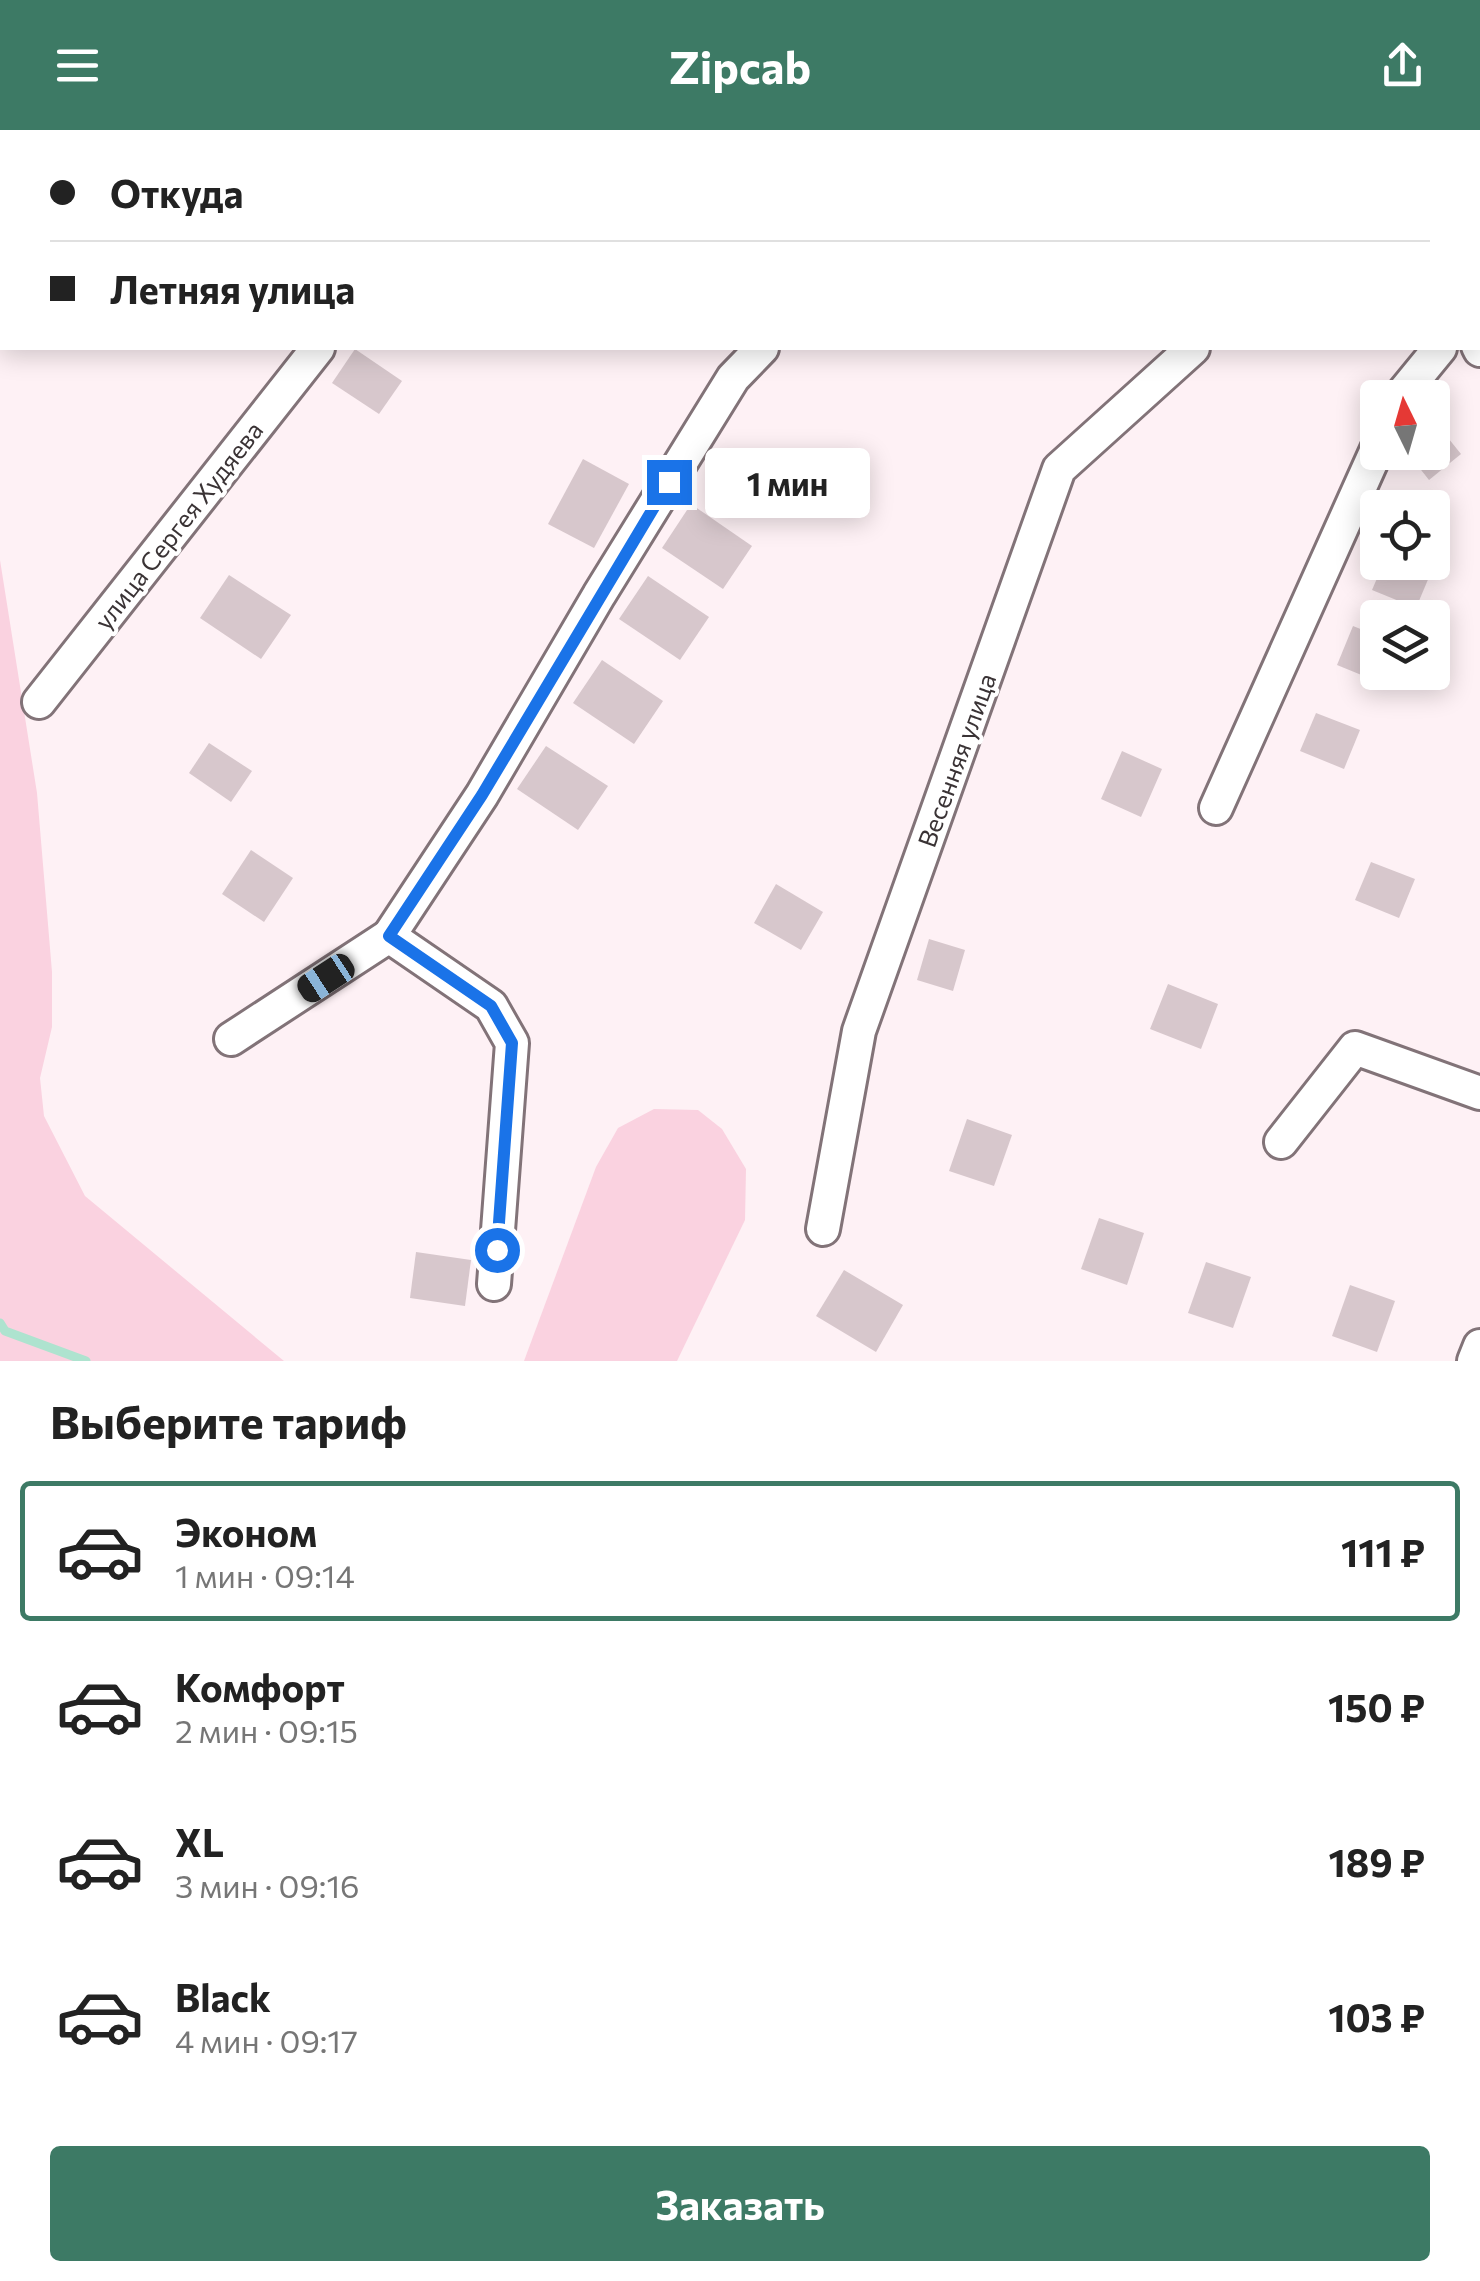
<!DOCTYPE html>
<html lang="ru">
<meta charset="utf-8">
<style>
body{margin:0;font-family:Commissioner,sans-serif;background:#f2f2f2;color:#222;height:100vh;display:flex;flex-direction:column;font-size:38px;white-space:nowrap}
*{box-sizing:border-box;margin:0}
p{font-size:32px;color:#767676}
.icon{flex:none;width:55px;height:55px;fill:none;stroke:currentColor;stroke-width:2;stroke-linecap:round;stroke-linejoin:round}
.map{position:relative;height:1231px;overflow:hidden}
.side{display:flex;flex-direction:column;background:#fff;flex:1}
.side>*{flex:none}
.top-card{position:absolute;left:0px;top:0px;width:1480px;height:220px;box-shadow:0 5px 25px #0003;display:grid;align-content:center;height:220px;padding:0 50px;background:#fff}
.needle{width:65px;rotate:355deg}
.buttons{position:absolute;left:1360px;top:250px;display:grid;gap:20px}
.buttons a{display:grid;place-items:center;width:90px;height:90px;border-radius:10px;background:#fff;box-shadow:0 5px 25px #0003;font-size:50px}
.end{position:absolute;width:45px;height:45px;margin:-22px;border:12px solid #1a73e8;background:#fff;box-shadow:0 0 0 5px #fff}
.from{border-radius:50%}
.bubble{position:absolute;height:70px;border-radius:10px;background:#fff;box-shadow:0 5px 25px #0003;font-size:32px;font-weight:700;line-height:70px;text-align:center}
.car{position:absolute;width:30px;height:60px;margin:-30px -15px;border-radius:12px;box-shadow:0 0 8px 2px #0007;background:linear-gradient(#222 24%,#8ab4d8 0 40%,#222 0 76%,#8ab4d8 0 86%,#222 0)}
.top-card b{display:flex;align-items:center;gap:35px;height:95px;font-size:38px}
.top-card b+b{border-top:2px solid #e0e0e0}
.top-card i{width:25px;height:25px;background:#222}
ul{padding:0;list-style:none}
li{display:flex;align-items:center;gap:30px;height:140px;margin:0 20px 15px;padding:0 30px;border:5px solid transparent;border-radius:10px}
li div{flex:1}
li b{display:block;font-size:38px}
li em{font-style:normal;font-weight:700}
li.current{border-color:#3d7a65}
li>.icon{width:90px;height:90px;stroke-width:1.5}
h2{padding:0 50px;font-size:45px;line-height:120px}
.primary-button{display:flex;gap:20px;margin-top:auto;padding:20px 50px}
.primary-button a{flex:1;height:115px;border-radius:10px;background:#3d7a65;color:#fff;font-size:40px;font-weight:700;line-height:115px;text-align:center}
header{display:flex;justify-content:space-between;align-items:center;height:130px;padding:0 50px;background:#3d7a65;color:#fff;font-size:45px;font-weight:700}
.map>svg:first-child{display:block}
</style>
<header><svg class="icon" aria-label="menu" viewBox="0 0 24 24"><path d="M4 6h16M4 12h16M4 18h16"/></svg>Zipcab<svg class="icon" aria-label="share" viewBox="0 0 24 24"><path d="M12 15V3M7 8l5-5 5 5M5 13v7h14v-7"/></svg></header>
<div class="map">
<svg width="1480" height="1231" viewBox="0 0 1480 1231">
<rect width="100%" height="100%" fill="#fef1f5"/>
<!-- green -->
<g fill="#fad2e0">
<polygon points="0,430 37,663 52,842 52,897 40,948 44,986 85,1066 284,1231 0,1231"/>
<polygon points="654,979 698,980 722,999 746,1039 745,1090 677,1231 524,1231 596,1037 618,998"/>
</g>
<g fill="none" stroke-linecap="round" stroke-linejoin="round">
<!-- stream -->
<polyline stroke="#aee3cf" stroke-width="9" points="0,1193 5,1201 86,1231"/>
</g>
<!-- building -->
<g fill="#d7c7cc">
<polygon points="355,219 402,251 379,284 332,253"/>
<polygon points="1432,288 1461,324 1429,350 1407,322 1432,322"/>
<polygon points="583,329 629,354 594,418 548,394"/>
<polygon points="691,374 752,416 723,459 662,418"/>
<polygon points="1384,432 1414,432 1432,440 1416,478 1372,460"/>
<polygon points="229,445 291,485 261,529 200,488"/>
<polygon points="648,446 709,487 680,530 619,489"/>
<polygon points="1353,496 1378,506 1378,542 1385,542 1381,553 1337,535"/>
<polygon points="602,530 663,571 634,614 573,573"/>
<polygon points="1316,583 1360,600 1344,639 1300,621"/>
<polygon points="209,613 252,641 231,672 189,643"/>
<polygon points="546,616 608,656 578,700 517,659"/>
<polygon points="1122,621 1162,639 1141,687 1101,669"/>
<polygon points="251,720 293,748 264,792 222,764"/>
<polygon points="1371,732 1415,749 1399,788 1355,770"/>
<polygon points="776,754 823,782 801,820 754,793"/>
<polygon points="929,809 965,820 953,861 917,850"/>
<polygon points="1168,854 1218,874 1201,919 1150,899"/>
<polygon points="967,989 1012,1005 994,1056 949,1041"/>
<polygon points="1099,1088 1144,1103 1127,1155 1081,1139"/>
<polygon points="416,1122 471,1130 465,1176 410,1168"/>
<polygon points="1206,1132 1251,1147 1233,1198 1188,1183"/>
<polygon points="844,1140 903,1175 876,1222 816,1186"/>
<polygon points="1350,1155 1395,1171 1377,1222 1332,1206"/>
</g>
<g fill="none" stroke-linecap="round" stroke-linejoin="round">
<!-- minor casing -->
<g stroke="#827378" stroke-width="38">
<g id="minor">
<polyline points="1318,0 1320,2"/>
<polyline points="486,2 488,0"/>
<polyline points="1154,2 1157,0"/>
<polyline points="1478,216 1480,220"/>
<polyline points="1399,268 1440,218"/>
<polyline points="39,572 318,218"/>
<polyline points="1216,678 1378,317"/>
<polyline points="389,806 482,665 599,465 733,248 762,218"/>
<polyline points="231,909 389,806 491,876 512,913 494,1154"/>
<polyline points="1281,1012 1355,918 1480,963"/>
<polyline points="823,1099 859,901 1059,339 1193,218"/>
<polyline points="1474,1231 1480,1216"/>
</g>
</g>
<!-- minor -->
<use href="#minor" stroke="#fff" stroke-width="32"/>
</g>
<g fill="none" stroke-linecap="round" stroke-linejoin="round">
<!-- route -->
<polyline stroke="#1a73e8" stroke-width="12" points="497,1120 512,913 491,876 389,806 482,665 669,352"/>
</g>
<g text-anchor="middle" dominant-baseline="central" stroke-width="8" stroke-linejoin="round" paint-order="stroke">
<!-- street labels -->
<g font-size="25" fill="#3a3335" stroke="#fff">
<text transform="translate(178 395) rotate(-52)">улица Сергея Худяева</text>
<text transform="translate(956 630) rotate(-70)">Весенняя улица</text>
</g>
</g>
</svg>
<div class="buttons">
<a><svg class="needle" viewBox="-14 -14 28 28"><path d="M0-13l5 13h-10z" fill="#e53935"/><path d="M0 13l5-13h-10z" fill="#767676"/></svg></a>
<a><svg class="icon" aria-label="locate" viewBox="0 0 24 24"><circle cx="12" cy="12" r="6"/><path d="M12 2v4M12 18v4M2 12h4M18 12h4"/></svg></a>
<a><svg class="icon" aria-label="layers" viewBox="0 0 24 24"><path d="M12 4l9 5-9 5-9-5zM3 14l9 5 9-5"/></svg></a>
</div>
<i class="end from" style="left:497px;top:1120px"></i>
<i class="end" style="left:669px;top:352px"></i>
<div class="bubble" style="left:705px;top:318px;width:165px">1 мин</div>
<i class="car" style="left:326px;top:848px;rotate:237deg"></i>
<div class="top-card">
<b><i class="from"></i>Откуда</b>
<b><i></i>Летняя улица</b>
</div>
</div>
<section class="side">
<h2>Выберите тариф</h2>
<ul>
<li class="current"><svg class="icon" aria-label="car" viewBox="0 0 24 24"><path d="M5 17H2v-5l4-1 3-4h7l3 4 3 1v5h-3M9 17h6M6 11h13"/><circle cx="7" cy="17" r="2"/><circle cx="17" cy="17" r="2"/></svg><div><b>Эконом</b><p>1 мин · 09:14</p></div><em>111 ₽</em></li>
<li><svg class="icon" aria-label="car" viewBox="0 0 24 24"><path d="M5 17H2v-5l4-1 3-4h7l3 4 3 1v5h-3M9 17h6M6 11h13"/><circle cx="7" cy="17" r="2"/><circle cx="17" cy="17" r="2"/></svg><div><b>Комфорт</b><p>2 мин · 09:15</p></div><em>150 ₽</em></li>
<li><svg class="icon" aria-label="car" viewBox="0 0 24 24"><path d="M5 17H2v-5l4-1 3-4h7l3 4 3 1v5h-3M9 17h6M6 11h13"/><circle cx="7" cy="17" r="2"/><circle cx="17" cy="17" r="2"/></svg><div><b>XL</b><p>3 мин · 09:16</p></div><em>189 ₽</em></li>
<li><svg class="icon" aria-label="car" viewBox="0 0 24 24"><path d="M5 17H2v-5l4-1 3-4h7l3 4 3 1v5h-3M9 17h6M6 11h13"/><circle cx="7" cy="17" r="2"/><circle cx="17" cy="17" r="2"/></svg><div><b>Black</b><p>4 мин · 09:17</p></div><em>103 ₽</em></li>
</ul>
<div class="primary-button"><a>Заказать</a></div>
</section>
